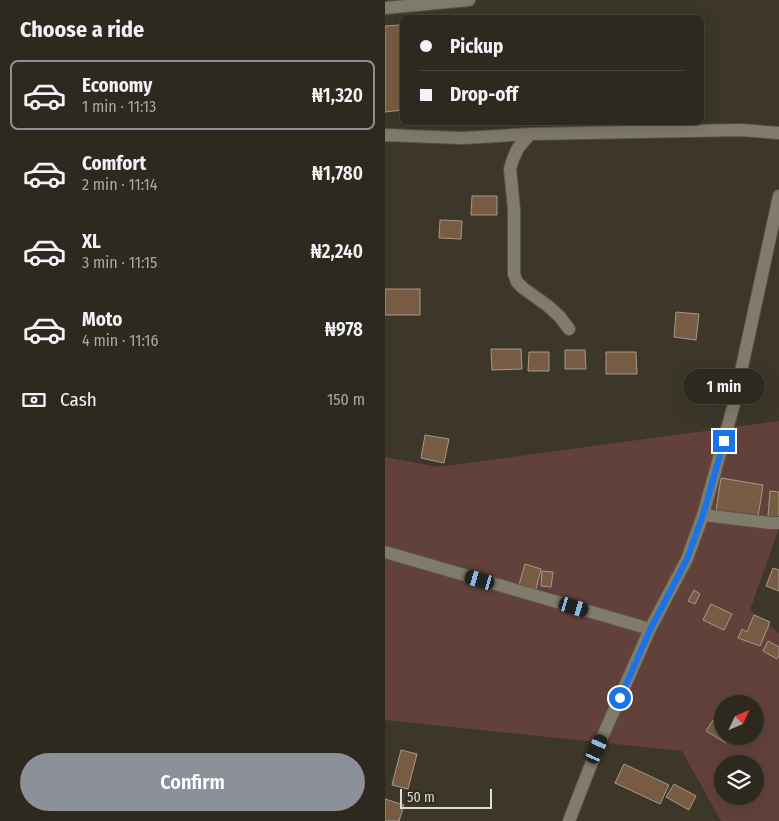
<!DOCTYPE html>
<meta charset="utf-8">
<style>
body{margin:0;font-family:"Fira Sans Condensed",sans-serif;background:#39352c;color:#f1f3f6;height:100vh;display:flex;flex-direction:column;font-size:19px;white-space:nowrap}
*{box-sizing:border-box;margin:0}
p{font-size:16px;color:#a7a6a4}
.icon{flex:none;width:28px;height:28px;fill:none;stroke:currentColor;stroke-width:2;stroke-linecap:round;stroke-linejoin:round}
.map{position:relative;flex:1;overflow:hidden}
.drawer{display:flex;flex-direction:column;background:#2d291f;width:385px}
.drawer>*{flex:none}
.top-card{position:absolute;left:15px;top:15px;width:304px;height:110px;border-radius:8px;box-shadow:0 5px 20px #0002,0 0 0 1px #48453d;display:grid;align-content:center;height:110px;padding:0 20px;background:#2d291f}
.needle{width:32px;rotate:46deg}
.buttons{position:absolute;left:329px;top:695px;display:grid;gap:10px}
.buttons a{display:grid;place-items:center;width:50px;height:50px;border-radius:50%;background:#2d291f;box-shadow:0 5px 20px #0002,0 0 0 1px #48453d;font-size:25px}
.scale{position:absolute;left:15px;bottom:12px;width:92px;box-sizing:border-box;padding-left:5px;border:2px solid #dfdcd3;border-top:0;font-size:14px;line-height:18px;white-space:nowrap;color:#dfdcd3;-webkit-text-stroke:4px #322d1f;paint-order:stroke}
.end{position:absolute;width:22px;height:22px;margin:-11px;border:6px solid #1a73e8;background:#fff;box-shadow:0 0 0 2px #fff}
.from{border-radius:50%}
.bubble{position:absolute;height:35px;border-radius:18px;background:#2d291f;box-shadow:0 5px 20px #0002,0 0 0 1px #48453d;font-size:16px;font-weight:600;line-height:35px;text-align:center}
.car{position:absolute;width:15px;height:30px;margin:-15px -8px;border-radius:6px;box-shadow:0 0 4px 1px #0007;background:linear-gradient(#222 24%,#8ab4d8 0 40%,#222 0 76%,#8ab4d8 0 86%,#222 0)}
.top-card b{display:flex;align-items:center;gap:18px;height:48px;font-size:19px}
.top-card b+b{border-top:1px solid #48453d}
.top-card i{width:12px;height:12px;background:#f1f3f6}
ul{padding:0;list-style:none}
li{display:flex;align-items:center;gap:15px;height:70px;margin:0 10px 8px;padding:0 10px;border:2px solid transparent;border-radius:8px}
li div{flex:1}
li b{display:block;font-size:19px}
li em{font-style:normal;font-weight:600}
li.active{border-color:#8c9099}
li>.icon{width:45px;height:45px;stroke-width:1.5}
h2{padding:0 20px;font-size:22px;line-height:60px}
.pay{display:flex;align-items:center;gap:12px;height:55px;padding:0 20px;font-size:19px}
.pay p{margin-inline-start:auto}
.action{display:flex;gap:10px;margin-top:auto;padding:10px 20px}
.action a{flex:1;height:58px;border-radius:30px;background:#8c9099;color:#fff;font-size:20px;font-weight:600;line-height:58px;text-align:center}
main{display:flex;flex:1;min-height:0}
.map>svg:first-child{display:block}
</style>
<main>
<section class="drawer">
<h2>Choose a ride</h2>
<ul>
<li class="active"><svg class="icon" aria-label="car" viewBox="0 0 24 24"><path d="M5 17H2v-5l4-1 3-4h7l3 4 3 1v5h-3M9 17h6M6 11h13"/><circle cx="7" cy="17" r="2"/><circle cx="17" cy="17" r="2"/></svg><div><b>Economy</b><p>1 min · 11:13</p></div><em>₦1,320</em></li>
<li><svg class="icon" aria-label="car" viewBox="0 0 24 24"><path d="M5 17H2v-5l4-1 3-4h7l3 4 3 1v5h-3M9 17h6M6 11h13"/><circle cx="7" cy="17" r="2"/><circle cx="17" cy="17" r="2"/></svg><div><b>Comfort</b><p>2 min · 11:14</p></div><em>₦1,780</em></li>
<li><svg class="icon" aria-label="car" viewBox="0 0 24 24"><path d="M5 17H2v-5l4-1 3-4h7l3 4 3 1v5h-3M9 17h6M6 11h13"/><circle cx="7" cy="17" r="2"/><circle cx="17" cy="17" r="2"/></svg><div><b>XL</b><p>3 min · 11:15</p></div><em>₦2,240</em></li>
<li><svg class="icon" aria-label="car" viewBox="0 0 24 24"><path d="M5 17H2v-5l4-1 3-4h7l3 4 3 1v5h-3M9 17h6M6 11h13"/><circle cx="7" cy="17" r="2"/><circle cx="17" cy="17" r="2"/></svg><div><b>Moto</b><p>4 min · 11:16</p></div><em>₦978</em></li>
</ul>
<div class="pay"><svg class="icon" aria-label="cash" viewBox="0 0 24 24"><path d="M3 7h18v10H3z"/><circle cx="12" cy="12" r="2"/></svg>Cash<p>150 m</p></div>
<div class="action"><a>Confirm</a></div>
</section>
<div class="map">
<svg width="394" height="821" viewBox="0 0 394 821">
<rect width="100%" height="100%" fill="#3c3729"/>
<!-- green -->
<path fill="#63413b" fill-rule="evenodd" d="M394,421V528L365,610L394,633V821H336L297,751L0,720V457L53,467ZM338,704H370V736H338ZM338,764H370V796H338Z"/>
<!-- building -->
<g fill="#785b43" stroke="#a7988c">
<polygon points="15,25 18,55 18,110 0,112 0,26"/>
<polygon points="87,196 112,196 112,215 86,215"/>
<polygon points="55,220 77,221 76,239 54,238"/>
<rect x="0" y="289" width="35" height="26"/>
<polygon points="291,312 314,314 311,340 289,337"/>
<polygon points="106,349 136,349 137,369 107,370"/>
<polygon points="180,350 200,350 201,369 180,369"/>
<polygon points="144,352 164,352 164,371 143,371"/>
<polygon points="221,352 251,352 252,374 221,374"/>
<polygon points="40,435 64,439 59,463 36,458"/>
<polygon points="336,478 378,485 373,517 331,510"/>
<polygon points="385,491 394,492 394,517 383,516"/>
<polygon points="140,564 156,569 151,589 134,585"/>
<polygon points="388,568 394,570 394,591 381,586"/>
<polygon points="157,571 168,572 166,587 156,586"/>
<polygon points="309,590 315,594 310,604 303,601"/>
<polygon points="326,604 347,614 339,630 318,620"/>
<polygon points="369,615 385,622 375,646 353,638 357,629 362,632"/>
<polygon points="383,641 394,647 394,656 392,659 378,651"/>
<polygon points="328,720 338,725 338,736 345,736 341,743 321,731"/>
<polygon points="16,750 32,754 23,789 7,785"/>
<polygon points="239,764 284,785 275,804 230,783"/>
<polygon points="289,784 311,796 304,810 281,797"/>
<polygon points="0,799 19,805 14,821 0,821"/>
</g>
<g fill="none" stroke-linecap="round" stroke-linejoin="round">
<!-- minor casing -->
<g stroke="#585347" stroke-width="14">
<g id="minor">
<polyline points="0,8 84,0"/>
<polyline points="145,134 133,148 128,159 125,169 129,209 129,274 132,282 138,288 163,306 175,317 184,329"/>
<polyline points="0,135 78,138 145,134 355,130 394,133"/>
<polyline points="318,515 385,523 394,523"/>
<polyline points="0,552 265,629"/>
<polyline points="184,821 212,749 265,629 302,559 318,515 349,404 394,196"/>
</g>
</g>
<!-- minor -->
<use href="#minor" stroke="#817b6b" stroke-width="12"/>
</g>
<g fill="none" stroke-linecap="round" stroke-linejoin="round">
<!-- route -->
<polyline stroke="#1a73e8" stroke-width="6" points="235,698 265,630 302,559 318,515 339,441"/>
</g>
</svg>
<div class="buttons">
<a><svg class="needle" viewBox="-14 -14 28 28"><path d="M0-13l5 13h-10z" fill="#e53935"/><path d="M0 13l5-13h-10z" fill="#a7a6a4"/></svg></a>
<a><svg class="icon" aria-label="layers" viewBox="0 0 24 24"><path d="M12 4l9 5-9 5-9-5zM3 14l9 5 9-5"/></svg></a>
</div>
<div class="scale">50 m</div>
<i class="end from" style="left:235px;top:698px"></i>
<i class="end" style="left:339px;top:441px"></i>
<div class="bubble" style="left:298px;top:369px;width:82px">1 min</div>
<i class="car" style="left:95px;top:580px;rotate:286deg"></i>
<i class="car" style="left:189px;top:607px;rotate:107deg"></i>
<i class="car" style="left:212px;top:749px;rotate:24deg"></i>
<div class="top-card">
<b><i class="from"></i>Pickup</b>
<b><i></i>Drop-off</b>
</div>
</div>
</main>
